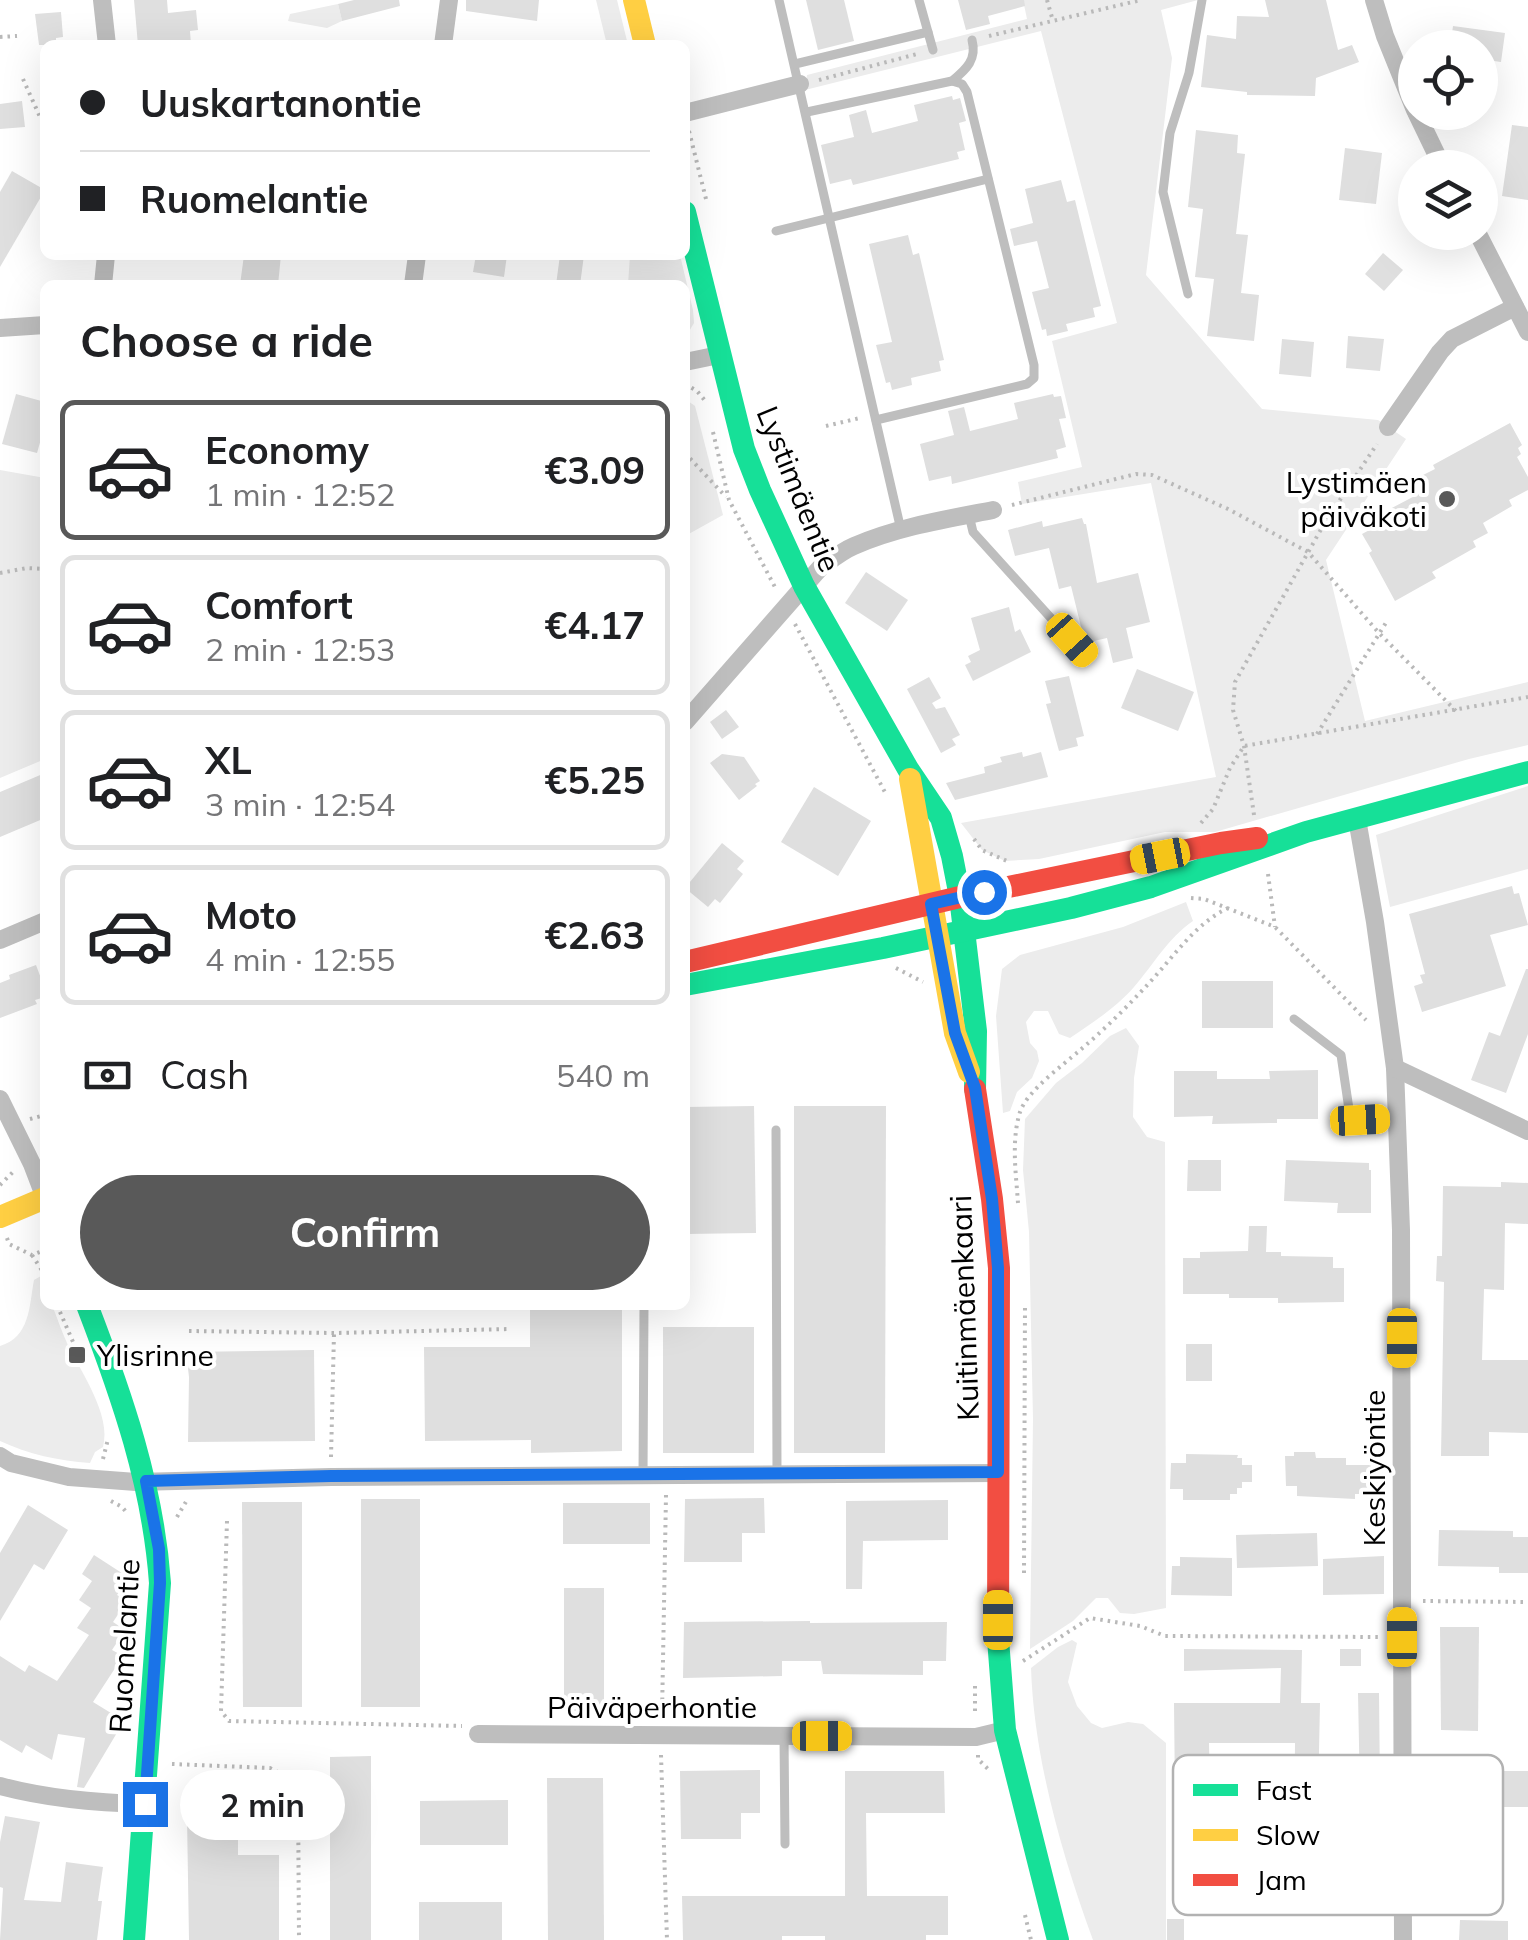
<!DOCTYPE html>
<meta charset="utf-8">
<style>
body{margin:0;font-family:Mulish,sans-serif;background:#f2f2f2;color:#202124;height:100vh;display:flex;flex-direction:column;font-size:38px;white-space:nowrap}
*{box-sizing:border-box;margin:0}
p{font-size:32px;color:#757577}
.icon{flex:none;width:55px;height:55px;fill:none;stroke:currentColor;stroke-width:2;stroke-linecap:round;stroke-linejoin:round}
.map{position:relative;flex:1;overflow:hidden}
.side{position:absolute;left:40px;top:280px;width:650px;height:1030px;display:flex;flex-direction:column;background:#fff;border-radius:15px;box-shadow:0 10px 40px #0002}
.side>*{flex:none}
.hud{position:absolute;left:40px;top:40px;width:650px;height:220px;border-radius:15px;box-shadow:0 10px 40px #0002;display:grid;align-content:center;height:220px;padding:0 40px;background:#fff}
.buttons{position:absolute;left:1398px;top:30px;display:grid;gap:20px}
.buttons a{display:grid;place-items:center;width:100px;height:100px;border-radius:50%;background:#fff;box-shadow:0 10px 40px #0002;font-size:50px}
.end{position:absolute;width:45px;height:45px;margin:-22px;border:12px solid #1a73e8;background:#fff;box-shadow:0 0 0 5px #fff}
.from{border-radius:50%}
.bubble{position:absolute;height:70px;border-radius:35px;background:#fff;box-shadow:0 10px 40px #0002;font-size:32px;font-weight:700;line-height:70px;text-align:center}
.car{position:absolute;width:30px;height:60px;margin:-30px -15px;border-radius:12px;box-shadow:0 0 8px 2px #0007;background:linear-gradient(#f5c518 24%,#345 0 40%,#f5c518 0 76%,#345 0 86%,#f5c518 0)}
.hud b{display:flex;align-items:center;gap:35px;height:95px;font-size:38px}
.hud b+b{border-top:2px solid #e0e0e0}
.hud i{width:25px;height:25px;background:#202124}
ul{padding:0;list-style:none}
li{display:flex;align-items:center;gap:30px;height:140px;margin:0 20px 15px;padding:0 20px;border:5px solid #e0e0e0;border-radius:15px}
li div{flex:1}
li b{display:block;font-size:38px}
li em{font-style:normal;font-weight:700}
li.current{border-color:#595959}
li>.icon{width:90px;height:90px;stroke-width:1.5}
h2{padding:0 40px;font-size:45px;line-height:120px}
.pay{display:flex;align-items:center;gap:25px;height:110px;padding:0 40px;font-size:38px}
.pay p{margin-inline-start:auto}
.cta{display:flex;gap:20px;margin-top:auto;padding:20px 40px}
.cta a{flex:1;height:115px;border-radius:60px;background:#595959;color:#fff;font-size:40px;font-weight:700;line-height:115px;text-align:center}
.map>svg:first-child{display:block}
</style>
<div class="map">
<svg width="1528" height="1940" viewBox="0 0 1528 1940">
<rect width="100%" height="100%" fill="#fff"/>
<!-- green -->
<g fill="#ececec">
<polygon points="596,0 617,0 628,45 607,45"/>
<polygon points="1023,0 1198,0 1161,10 1172,58 1146,275 1262,409 1378,420 1406,439 1326,560 1365,721 1528,682 1528,745 1469,759 1215,832 1165,832 1039,859 1005,861 982,850 961,823 1216,777 1151,483 1022,504 1018,482 1082,467 1052,341 1117,323 1041,31 805,90 807,75 1027,19"/>
<polygon points="338,4 342,21 327,28 288,21 290,14"/>
<polygon points="630,255 680,255 693,310 694,323 685,338 685,285 628,285"/>
<polygon points="685,399 695,406 723,515 685,536"/>
<polygon points="0,470 45,478 45,759 0,778"/>
<polygon points="1528,786 1528,869 1390,907 1376,835"/>
<path d="M1186,902L1193,921C1168,938 1154,964 1134,987C1117,1007 1092,1023 1070,1038L1059,1034L1048,1011H1034L1026,1022L1030,1043L1037,1051L1039,1061L1032,1078L1017,1092L1010,1111L1003,1113L996,1016L1002,969L1020,955L1123,927Z"/>
<polygon points="1126,1028 1139,1046 1134,1078 1133,1117 1147,1137 1165,1142 1166,1608 1134,1614 1120,1613 1108,1598 1096,1598 1073,1621 1030,1649 1033,1419 1029,1232 1023,1170 1025,1119 1056,1083 1082,1063 1110,1036"/>
<path d="M41,1276L45,1286V1305H52C57,1317 61,1330 67,1343C80,1371 112,1415 103,1447L95,1452L90,1463C59,1461 28,1454 0,1441V1346C30,1337 29,1307 34,1280Z"/>
<path d="M1072,1640L1077,1643L1068,1682L1077,1706L1091,1723L1102,1728L1128,1722L1143,1724L1166,1743V1940H1093C1062,1855 1034,1759 1031,1668L1058,1647Z"/>
</g>
<!-- building -->
<g fill="#dfdfdf" fill-rule="evenodd">
<polygon points="134,0 167,0 168,13 196,10 198,30 190,31 191,45 138,45"/>
<polygon points="354,0 399,0 400,6 342,21 338,4"/>
<polygon points="466,0 539,0 537,21 466,11"/>
<polygon points="806,0 844,0 854,41 818,50"/>
<polygon points="958,0 1024,0 1025,6 988,16 990,24 966,30"/>
<polygon points="1265,0 1326,0 1338,50 1352,45 1359,62 1316,78 1315,96 1247,95 1247,92 1201,87 1207,35 1236,39 1237,16 1269,17"/>
<polygon points="61,12 63,37 56,38 56,45 39,45 35,14"/>
<polygon points="1453,26 1505,33 1501,62 1480,59 1480,48 1450,48"/>
<polygon points="952,96 953,100 960,98 966,121 959,123 965,150 957,152 959,159 853,185 851,179 830,184 821,145 854,137 849,115 866,110 872,133 918,121 914,105"/>
<polygon points="22,101 25,127 0,129 0,104"/>
<polygon points="1512,125 1528,127 1528,200 1502,196"/>
<polygon points="1196,130 1238,135 1237,153 1245,154 1236,234 1248,235 1241,293 1259,295 1254,341 1207,336 1214,279 1195,277 1203,209 1188,207"/>
<polygon points="1345,148 1382,153 1376,204 1339,200"/>
<polygon points="12,171 45,190 0,267 0,192"/>
<polygon points="1061,180 1067,202 1075,200 1101,306 1093,308 1095,317 1066,324 1068,331 1047,336 1046,329 1042,330 1032,292 1049,288 1037,241 1014,246 1010,229 1033,223 1025,189"/>
<polygon points="908,235 913,255 919,253 944,360 939,361 941,371 911,378 912,385 892,390 890,382 886,383 876,345 892,342 869,244"/>
<polygon points="1383,253 1403,270 1384,291 1365,274"/>
<polygon points="244,255 281,255 278,285 240,285"/>
<polygon points="476,255 507,255 504,277 473,272"/>
<polygon points="560,255 584,255 580,285 556,285"/>
<polygon points="1348,336 1384,339 1380,371 1346,368"/>
<polygon points="1282,339 1314,342 1311,377 1279,374"/>
<polygon points="16,394 45,402 45,425 37,453 2,444"/>
<polygon points="1053,394 1054,397 1061,396 1066,418 1059,419 1066,447 1056,450 1058,458 952,484 951,476 929,481 920,444 954,435 948,411 964,407 970,431 1018,419 1014,403"/>
<polygon points="1510,423 1522,445 1518,448 1521,454 1517,457 1528,477 1528,490 1509,500 1512,506 1483,523 1488,533 1473,541 1476,547 1432,572 1436,578 1395,601 1369,553 1372,551 1362,534 1392,518 1388,510 1428,489 1421,476 1435,469 1433,465"/>
<polygon points="1082,518 1084,524 1086,524 1097,583 1138,573 1150,622 1126,628 1133,658 1113,663 1107,638 1085,643 1071,586 1059,589 1049,548 1015,556 1008,530 1042,521 1043,527"/>
<polygon points="866,572 908,600 887,631 845,603"/>
<polygon points="1009,607 1015,632 1020,629 1031,652 973,681 965,665 971,662 968,656 980,650 971,618"/>
<polygon points="1137,669 1194,692 1178,731 1121,708"/>
<polygon points="1069,676 1084,736 1076,738 1078,746 1059,751 1046,704 1051,703 1045,681"/>
<polygon points="929,677 941,698 932,703 936,709 945,707 960,735 952,739 956,745 941,753 907,689"/>
<polygon points="726,710 739,727 722,739 710,722"/>
<polygon points="1022,752 1023,757 1041,752 1048,777 955,800 946,783 985,773 984,767 1002,762 1000,757"/>
<polygon points="722,754 744,757 760,781 755,784 757,786 739,800 710,763"/>
<polygon points="45,773 45,818 0,837 0,792"/>
<polygon points="814,787 871,821 838,876 781,842"/>
<polygon points="722,843 744,861 737,869 743,874 720,903 715,899 708,907 685,888"/>
<polygon points="1512,886 1514,894 1519,893 1528,925 1490,935 1506,986 1422,1012 1414,986 1423,983 1420,975 1425,974 1409,914"/>
<polygon points="36,965 45,989 45,997 35,1000 37,1004 0,1018 0,983 10,979 9,975"/>
<polygon points="1526,969 1528,969 1528,1034 1506,1093 1471,1080 1489,1032 1500,1036"/>
<rect x="1202" y="981" width="71" height="47"/>
<polygon points="1318,1070 1318,1119 1277,1119 1277,1123 1212,1124 1213,1116 1174,1117 1174,1071 1217,1071 1217,1079 1270,1079 1269,1071"/>
<polygon points="754,1106 756,1233 685,1234 685,1107"/>
<polygon points="794,1106 886,1106 885,1453 794,1453"/>
<polygon points="1188,1160 1221,1160 1221,1191 1187,1191"/>
<polygon points="1286,1160 1369,1163 1369,1170 1371,1170 1371,1213 1337,1213 1338,1203 1284,1201"/>
<polygon points="1501,1182 1528,1183 1528,1224 1505,1223 1504,1290 1484,1289 1482,1360 1528,1360 1528,1433 1489,1432 1489,1456 1441,1456 1444,1282 1436,1281 1437,1256 1442,1256 1443,1186 1501,1187"/>
<polygon points="1249,1226 1267,1226 1266,1252 1281,1252 1281,1256 1333,1257 1333,1268 1344,1268 1344,1302 1278,1303 1278,1298 1229,1298 1229,1294 1183,1294 1183,1258 1200,1258 1200,1252 1248,1251"/>
<polygon points="530,1305 622,1305 622,1451 531,1453 531,1440 425,1441 424,1347 530,1347"/>
<rect x="663" y="1327" width="91" height="126"/>
<rect x="1186" y="1344" width="26" height="37"/>
<polygon points="314,1350 315,1441 188,1442 189,1377 186,1352"/>
<polygon points="1294,1452 1315,1452 1316,1458 1346,1458 1346,1465 1383,1465 1383,1494 1355,1494 1355,1499 1297,1496 1297,1486 1286,1486 1285,1456 1294,1456"/>
<polygon points="1186,1454 1238,1455 1237,1458 1242,1458 1242,1465 1252,1465 1252,1482 1242,1482 1242,1488 1237,1488 1237,1494 1230,1494 1230,1500 1183,1500 1183,1489 1170,1489 1171,1463 1186,1463"/>
<polygon points="764,1498 765,1533 742,1533 742,1562 684,1562 685,1499"/>
<rect x="361" y="1499" width="59" height="208"/>
<polygon points="948,1500 948,1540 863,1541 862,1589 846,1589 846,1501"/>
<polygon points="242,1502 302,1502 302,1707 243,1707"/>
<rect x="563" y="1503" width="87" height="41"/>
<polygon points="28,1505 68,1530 44,1570 34,1564 0,1621 0,1553"/>
<polygon points="1439,1530 1513,1531 1513,1537 1528,1537 1528,1573 1499,1573 1499,1567 1438,1566"/>
<polygon points="1317,1533 1318,1566 1237,1568 1236,1535"/>
<polygon points="94,1555 128,1577 117,1595 127,1601 113,1622 125,1630 112,1650 123,1656 93,1702 124,1721 84,1788 77,1787 85,1738 58,1734 52,1760 26,1745 22,1753 0,1740 0,1656 25,1672 29,1665 57,1681 89,1635 77,1628 91,1608 79,1600 92,1581 82,1574"/>
<polygon points="1384,1556 1384,1594 1323,1595 1323,1559"/>
<polygon points="1180,1557 1232,1558 1232,1596 1171,1595 1172,1566 1180,1566"/>
<rect x="564" y="1588" width="40" height="123"/>
<polygon points="810,1621 810,1623 947,1622 946,1661 923,1661 923,1675 823,1674 821,1661 782,1661 782,1676 683,1678 684,1622"/>
<polygon points="1440,1627 1479,1627 1478,1731 1441,1730"/>
<path d="M1184,1649L1302,1650L1301,1703H1320L1317,1846H1361L1358,1693H1379L1381,1882H1369V1887L1271,1889V1892H1236V1889L1176,1890L1174,1703H1280L1281,1668L1184,1671ZM1209,1743H1295L1294,1846H1211Z"/>
<rect x="1340" y="1649" width="21" height="17"/>
<polygon points="371,1756 371,1940 330,1940 330,1757"/>
<polygon points="1419,1768 1440,1768 1440,1771 1528,1771 1528,1807 1494,1807 1493,1814 1440,1815 1440,1828 1419,1828"/>
<polygon points="760,1770 760,1813 741,1813 741,1839 681,1839 680,1771"/>
<polygon points="845,1771 944,1771 945,1813 866,1813 867,1896 948,1896 948,1935 926,1935 926,1940 825,1940 825,1936 782,1936 782,1940 683,1940 682,1896 845,1896"/>
<polygon points="547,1778 603,1778 604,1940 548,1940"/>
<polygon points="508,1800 508,1845 420,1845 420,1801"/>
<polygon points="5,1816 40,1822 24,1900 61,1902 66,1862 103,1867 98,1901 102,1901 97,1940 0,1940 3,1888 0,1887 0,1842"/>
<polygon points="238,1816 238,1855 279,1855 279,1940 189,1940 187,1817"/>
<rect x="419" y="1902" width="83" height="38"/>
<rect x="1167" y="1919" width="17" height="21"/>
<polygon points="1460,1920 1508,1921 1508,1940 1459,1940"/>
</g>
<g fill="none" stroke-linecap="round" stroke-linejoin="round">
<!-- path -->
<g stroke="#b9b9b9" stroke-width="4" stroke-dasharray="2.5 5" stroke-linecap="butt">
<polyline points="1047,0 1053,21"/>
<polyline points="989,36 1141,0"/>
<polyline points="0,37 17,36"/>
<polyline points="23,79 40,117"/>
<polyline points="819,80 917,54"/>
<polyline points="689,131 706,199"/>
<polyline points="685,384 697,391 707,403"/>
<polyline points="826,426 860,418"/>
<polyline points="713,432 729,500 776,589"/>
<polyline points="685,453 726,497"/>
<polyline points="1012,505 1136,474 1152,475 1228,509 1308,552 1379,633 1456,711"/>
<polyline points="0,573 27,568 45,569"/>
<polyline points="795,624 887,796"/>
<polyline points="1317,734 1387,621"/>
<polyline points="1254,815 1244,746 1233,710 1235,682 1324,524 1377,444"/>
<polyline points="1201,823 1213,809 1230,768 1244,746 1528,697"/>
<polyline points="974,839 982,850 1007,861"/>
<polyline points="1268,874 1275,927"/>
<polyline points="1191,898 1204,899 1275,927 1366,1020"/>
<polyline points="896,968 923,982"/>
<polyline points="30,1119 45,1115"/>
<polyline points="0,1185 13,1172"/>
<path d="M1018,1203C1016,1173 1011,1141 1020,1112C1027,1091 1062,1066 1079,1051C1104,1030 1128,1006 1150,982C1175,955 1195,924 1228,908"/>
<polyline points="7,1238 9,1244 32,1255 45,1250"/>
<polyline points="32,1255 45,1275"/>
<polyline points="57,1305 83,1365"/>
<polyline points="189,1331 334,1333 510,1329"/>
<polyline points="331,1457 334,1333"/>
<polyline points="103,1459 108,1439"/>
<polyline points="111,1501 122,1507 127,1513"/>
<polyline points="177,1517 187,1500"/>
<polyline points="227,1521 221,1711 229,1721 462,1726"/>
<polyline points="1024,1573 1025,1303"/>
<polyline points="1423,1601 1528,1602"/>
<polyline points="1023,1661 1090,1618 1140,1626 1165,1636 1382,1637"/>
<polyline points="975,1686 975,1716"/>
<polyline points="662,1715 666,1495"/>
<polyline points="661,1755 667,1940"/>
<polyline points="978,1755 978,1759 990,1771"/>
<polyline points="172,1764 270,1768 287,1777 298,1788 299,1940"/>
<polyline points="1228,1778 1229,1867"/>
<polyline points="1228,1827 1384,1827"/>
<polyline points="1025,1915 1031,1940"/>
</g>
<!-- lane -->
<g stroke="#bebebe" stroke-width="9">
<polyline points="779,0 901,530"/>
<polyline points="919,0 933,50"/>
<polyline points="795,64 928,32"/>
<path d="M807,112L952,81C967,69 977,59 972,40"/>
<polyline points="776,231 988,179"/>
<polyline points="1188,294 1163,192 1170,133 1189,73 1202,0"/>
<polyline points="876,420 1027,384 1034,378 1034,365 967,92 962,84 952,81"/>
<polyline points="969,515 973,532 1088,659"/>
<polyline points="1294,1019 1341,1055 1350,1116 1353,1119 1397,1118"/>
<polyline points="776,1130 777,1474"/>
<polyline points="643,1475 644,1305"/>
<polyline points="784,1736 785,1844"/>
</g>
<!-- street -->
<g stroke="#bebebe" stroke-width="18">
<polyline points="102,0 107,45"/>
<polyline points="1374,0 1385,36 1415,110"/>
<polyline points="443,45 449,0"/>
<polyline points="1416,112 1443,168"/>
<polyline points="685,113 800,84"/>
<polyline points="1477,232 1528,332"/>
<polyline points="103,285 106,255"/>
<polyline points="413,285 417,255"/>
<polyline points="0,328 45,325"/>
<polyline points="685,362 719,355"/>
<polyline points="1388,427 1440,352 1452,339 1515,307"/>
<path d="M685,722L820,568C831,560 842,551 854,546C897,527 947,519 993,510"/>
<polyline points="1357,819 1375,922 1395,1068 1401,1230 1403,1940"/>
<polyline points="0,940 45,921"/>
<polyline points="1395,1068 1528,1131"/>
<polyline points="0,1099 32,1164 45,1198"/>
<polyline points="0,1456 11,1463 69,1477 136,1482 331,1477 998,1473"/>
<polyline points="478,1734 976,1737 1005,1730"/>
<path d="M0,1786C49,1799 95,1803 145,1804"/>
</g>
<!-- fast -->
<g stroke="#16e098" stroke-width="22">
<polyline points="685,212 744,449 760,490 804,586 908,769 941,818 952,856 960,897 976,1031 975,1089"/>
<polyline points="685,985 883,948 1071,908 1151,887 1306,832 1528,772"/>
<path d="M87,1305C122,1396 153,1485 160,1583L134,1940"/>
<polyline points="998,1639 1005,1730 1058,1940"/>
</g>
<!-- slow -->
<g stroke="#ffcf43" stroke-width="22">
<polyline points="634,0 645,45"/>
<polyline points="910,779 955,1033 969,1072"/>
<polyline points="0,1217 45,1198"/>
</g>
<!-- jam -->
<g stroke="#f24e42" stroke-width="22">
<polyline points="685,962 960,897 1221,843 1257,838"/>
<polyline points="975,1089 992,1199 999,1268 998,1639"/>
</g>
</g>
<g fill="none" stroke-linecap="round" stroke-linejoin="round">
<!-- route -->
<polyline stroke="#1a73e8" stroke-width="12" points="145,1804 160,1583 159,1549 146,1481 331,1476 998,1472 998,1268 992,1199 975,1088 955,1033 931,904 984,892"/>
</g>
<!-- markers -->
<g fill="#595959" stroke="#fff" stroke-width="4">
<circle cx="1447" cy="499" r="10"/>
<rect x="67" y="1345" width="20" height="20" rx="5"/>
</g>
<g text-anchor="middle" dominant-baseline="central" stroke-width="8" stroke-linejoin="round" paint-order="stroke">
<!-- poi labels -->
<g font-size="30" fill="#000" stroke="#fff" text-anchor="end">
<text x="1427" y="482">Lystimäen<tspan x="1427" dy="34">päiväkoti</tspan></text>
<text x="97" y="1355" text-anchor="start">Ylisrinne</text>
</g>
<!-- street labels -->
<g font-size="30" fill="#000" stroke="#fff">
<text transform="translate(799 489) rotate(68)">Lystimäentie</text>
<text transform="translate(964 1308) rotate(-92)">Kuitinmäenkaari</text>
<text transform="translate(1374 1468) rotate(-90)">Keskiyöntie</text>
<text transform="translate(124 1646) rotate(-87)">Ruomelantie</text>
<text x="652" y="1707">Päiväperhontie</text>
</g>
</g>
<!-- legend -->
<rect x="1173" y="1755" width="330" height="160" rx="15" fill="#fff" stroke="#b2b2b2" stroke-width="2.5"/>
<rect x="1193" y="1784" width="45" height="12" fill="#16e098"/>
<rect x="1193" y="1829" width="45" height="12" fill="#ffcf43"/>
<rect x="1193" y="1874" width="45" height="12" fill="#f24e42"/>
<g font-size="28" fill="#000">
<text x="1256" y="1800">Fast</text>
<text x="1256" y="1845">Slow</text>
<text x="1256" y="1890">Jam</text>
</g>
</svg>
<div class="buttons">
<a><svg class="icon" aria-label="locate" viewBox="0 0 24 24"><circle cx="12" cy="12" r="6"/><path d="M12 2v4M12 18v4M2 12h4M18 12h4"/></svg></a>
<a><svg class="icon" aria-label="layers" viewBox="0 0 24 24"><path d="M12 4l9 5-9 5-9-5zM3 14l9 5 9-5"/></svg></a>
</div>
<i class="end from" style="left:984px;top:892px"></i>
<i class="end" style="left:145px;top:1804px"></i>
<div class="bubble" style="left:180px;top:1770px;width:165px">2 min</div>
<i class="car" style="left:1072px;top:640px;rotate:138deg"></i>
<i class="car" style="left:1160px;top:856px;rotate:259deg"></i>
<i class="car" style="left:1360px;top:1120px;rotate:87deg"></i>
<i class="car" style="left:1402px;top:1338px;rotate:180deg"></i>
<i class="car" style="left:998px;top:1620px;rotate:0deg"></i>
<i class="car" style="left:1402px;top:1637px;rotate:0deg"></i>
<i class="car" style="left:822px;top:1736px;rotate:90deg"></i>
<div class="hud">
<b><i class="from"></i>Uuskartanontie</b>
<b><i></i>Ruomelantie</b>
</div>
<section class="side">
<h2>Choose a ride</h2>
<ul>
<li class="current"><svg class="icon" aria-label="car" viewBox="0 0 24 24"><path d="M5 17H2v-5l4-1 3-4h7l3 4 3 1v5h-3M9 17h6M6 11h13"/><circle cx="7" cy="17" r="2"/><circle cx="17" cy="17" r="2"/></svg><div><b>Economy</b><p>1 min · 12:52</p></div><em>€3.09</em></li>
<li><svg class="icon" aria-label="car" viewBox="0 0 24 24"><path d="M5 17H2v-5l4-1 3-4h7l3 4 3 1v5h-3M9 17h6M6 11h13"/><circle cx="7" cy="17" r="2"/><circle cx="17" cy="17" r="2"/></svg><div><b>Comfort</b><p>2 min · 12:53</p></div><em>€4.17</em></li>
<li><svg class="icon" aria-label="car" viewBox="0 0 24 24"><path d="M5 17H2v-5l4-1 3-4h7l3 4 3 1v5h-3M9 17h6M6 11h13"/><circle cx="7" cy="17" r="2"/><circle cx="17" cy="17" r="2"/></svg><div><b>XL</b><p>3 min · 12:54</p></div><em>€5.25</em></li>
<li><svg class="icon" aria-label="car" viewBox="0 0 24 24"><path d="M5 17H2v-5l4-1 3-4h7l3 4 3 1v5h-3M9 17h6M6 11h13"/><circle cx="7" cy="17" r="2"/><circle cx="17" cy="17" r="2"/></svg><div><b>Moto</b><p>4 min · 12:55</p></div><em>€2.63</em></li>
</ul>
<div class="pay"><svg class="icon" aria-label="cash" viewBox="0 0 24 24"><path d="M3 7h18v10H3z"/><circle cx="12" cy="12" r="2"/></svg>Cash<p>540 m</p></div>
<div class="cta"><a>Confirm</a></div>
</section>
</div>
